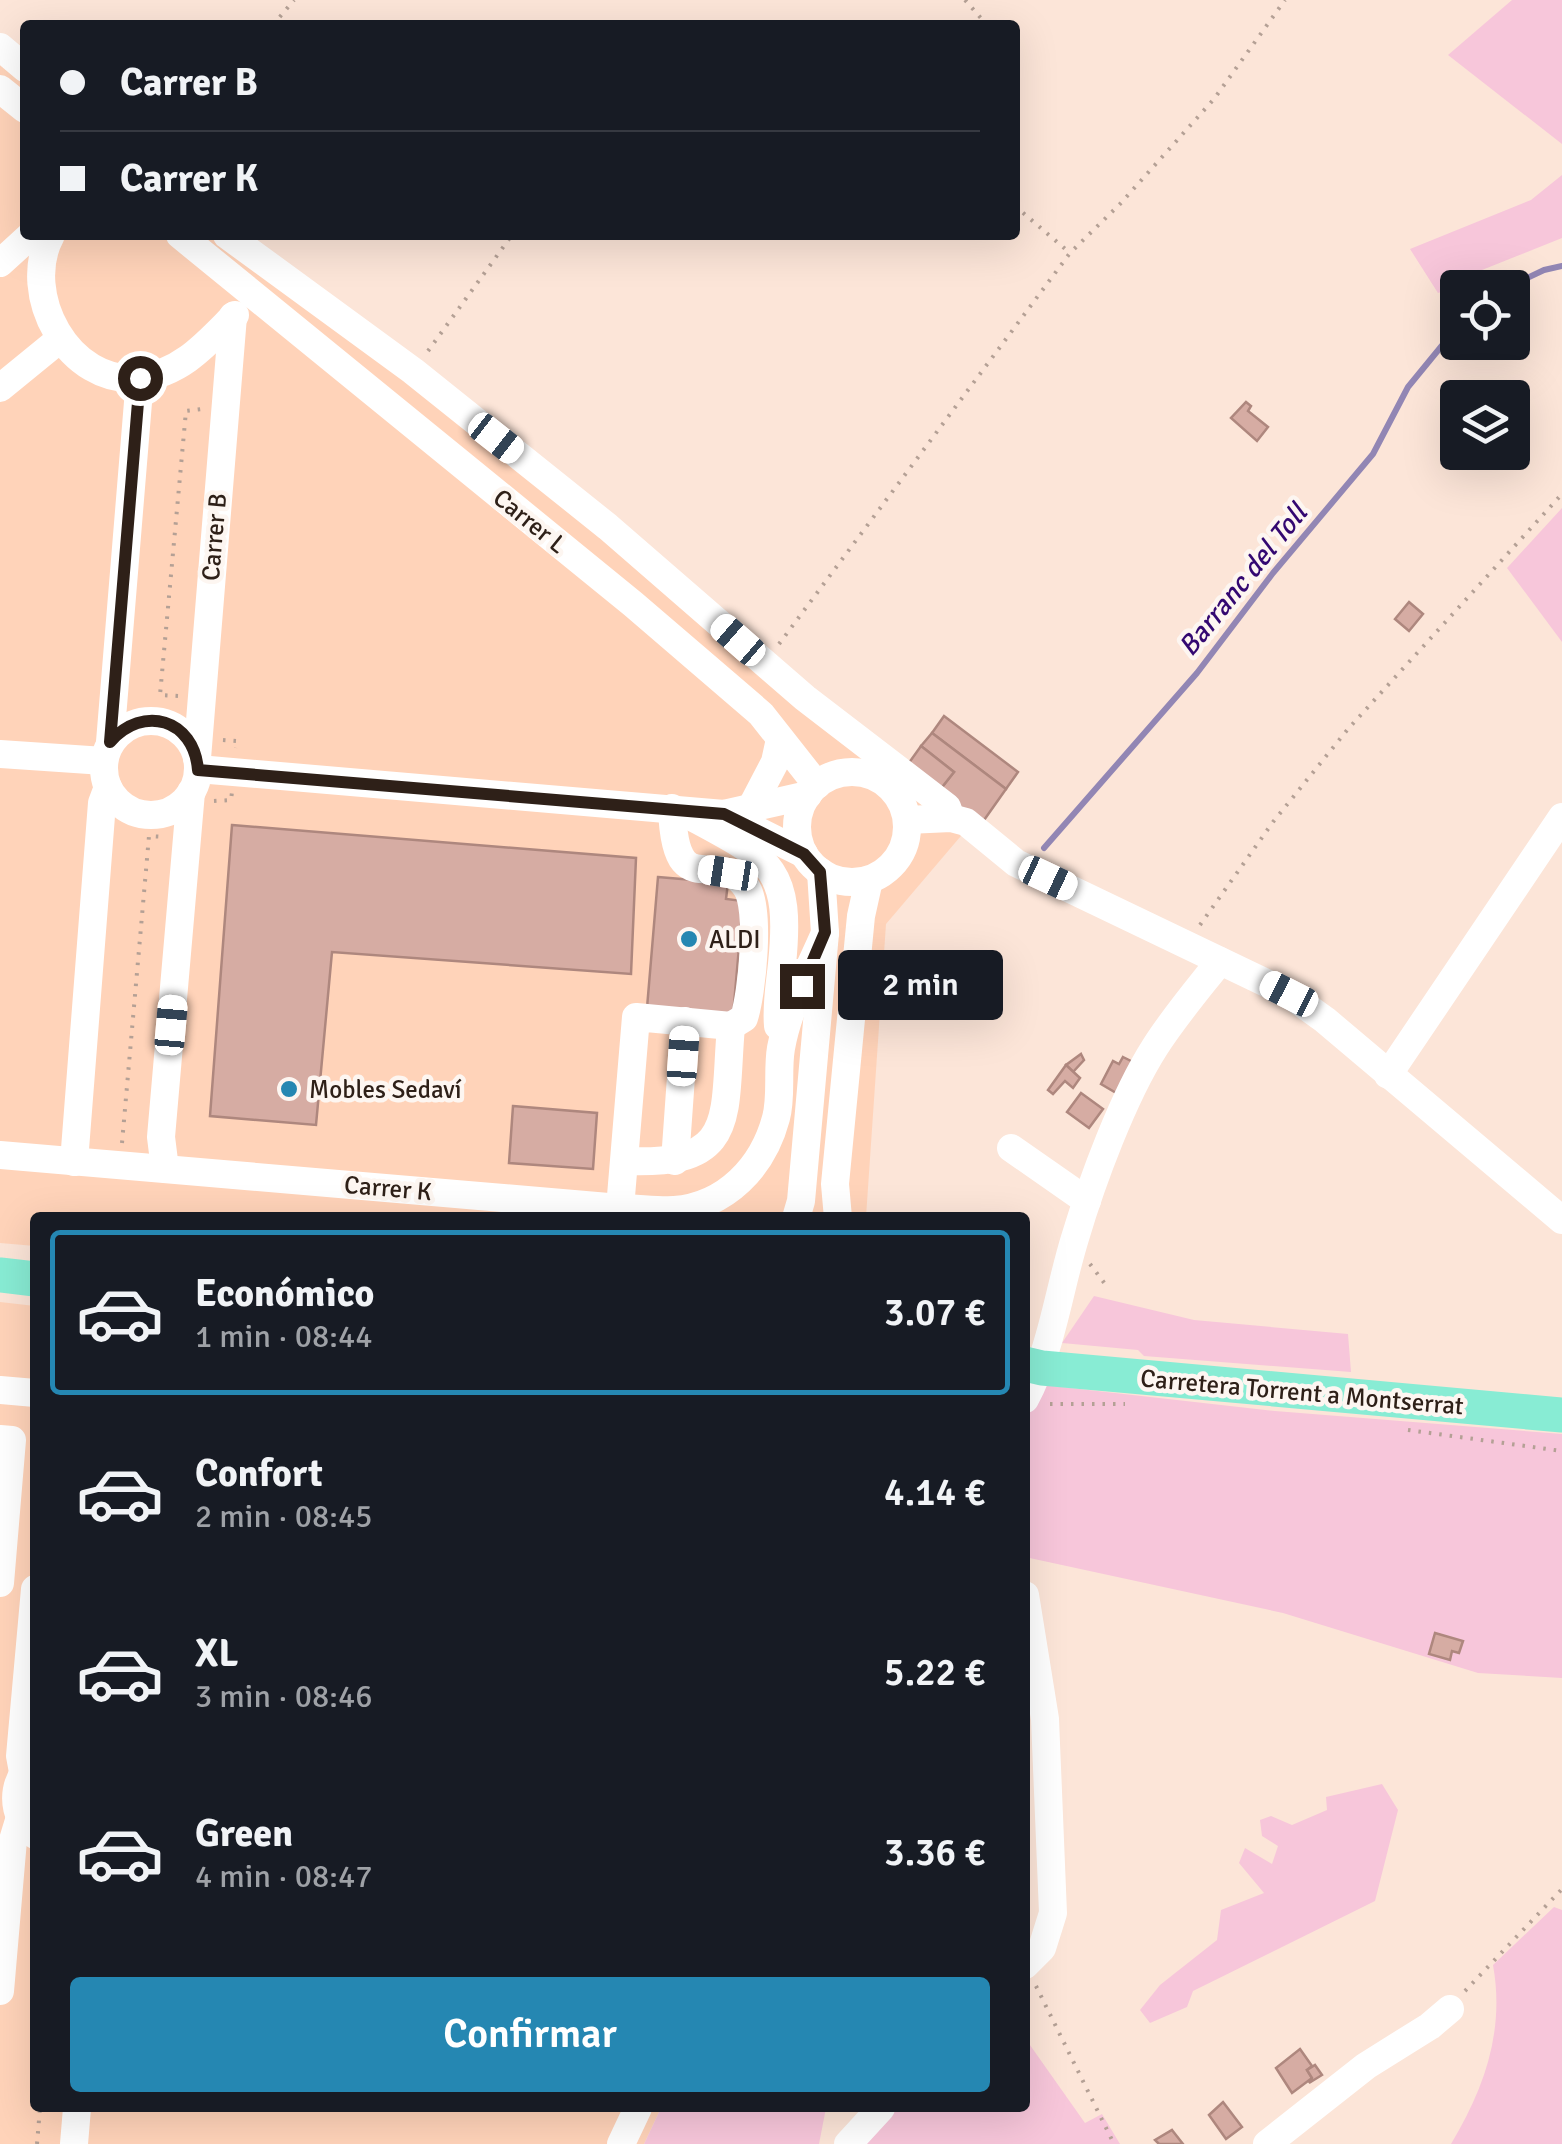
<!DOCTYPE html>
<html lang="es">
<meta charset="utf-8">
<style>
body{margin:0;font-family:Signika,sans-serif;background:#242831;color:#f1f3f6;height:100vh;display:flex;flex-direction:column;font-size:38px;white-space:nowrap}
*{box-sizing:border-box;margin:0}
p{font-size:32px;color:#9ea1a6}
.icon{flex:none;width:55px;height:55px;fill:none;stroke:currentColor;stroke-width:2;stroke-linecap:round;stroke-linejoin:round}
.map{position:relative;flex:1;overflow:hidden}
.sheet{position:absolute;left:30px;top:1212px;width:1000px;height:900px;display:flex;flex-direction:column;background:#171b24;border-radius:10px;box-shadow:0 10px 40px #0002}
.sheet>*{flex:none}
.hud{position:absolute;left:20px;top:20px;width:1000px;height:220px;border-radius:10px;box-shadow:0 10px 40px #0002;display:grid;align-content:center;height:220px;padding:0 40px;background:#171b24}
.fabs{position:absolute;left:1440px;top:270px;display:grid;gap:20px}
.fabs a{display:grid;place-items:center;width:90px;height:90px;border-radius:10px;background:#171b24;box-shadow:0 10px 40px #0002;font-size:50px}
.end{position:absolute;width:45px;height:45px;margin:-22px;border:12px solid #2e2018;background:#fff;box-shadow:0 0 0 5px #fff}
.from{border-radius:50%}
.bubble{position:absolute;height:70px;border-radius:10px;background:#171b24;box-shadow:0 10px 40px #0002;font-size:32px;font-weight:600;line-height:70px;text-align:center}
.car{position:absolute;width:30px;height:60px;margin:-30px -15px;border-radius:12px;box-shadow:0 0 8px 2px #0007;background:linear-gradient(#fff 24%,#345 0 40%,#fff 0 76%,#345 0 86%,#fff 0)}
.hud b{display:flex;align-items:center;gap:35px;height:95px;font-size:38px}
.hud b+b{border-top:2px solid #363941}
.hud i{width:25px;height:25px;background:#f1f3f6}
ul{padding:18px 0 0;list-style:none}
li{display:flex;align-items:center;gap:30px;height:165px;margin:0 20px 15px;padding:0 20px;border:5px solid transparent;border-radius:10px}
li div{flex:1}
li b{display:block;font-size:38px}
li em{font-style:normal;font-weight:600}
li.current{border-color:#2587b2}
li>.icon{width:90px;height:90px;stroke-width:1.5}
.action{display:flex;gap:20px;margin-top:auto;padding:20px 40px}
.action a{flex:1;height:115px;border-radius:10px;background:#2587b2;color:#fff;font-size:40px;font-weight:600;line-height:115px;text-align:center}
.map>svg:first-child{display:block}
</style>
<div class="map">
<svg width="1562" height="2144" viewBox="0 0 1562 2144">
<rect width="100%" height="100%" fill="#fce5d8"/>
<!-- built -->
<g fill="#ffd3b9">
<polygon points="0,36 25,56 25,235 237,235 966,830 886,924 866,1217 35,1218 35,1246 0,1243"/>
<polygon points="0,1302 35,1306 35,2108 661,2108 644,2144 0,2144"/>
</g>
<!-- green -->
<g fill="#f7c6da">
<polygon points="1512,0 1562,0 1562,144 1448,55"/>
<polygon points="1562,175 1562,238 1482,270 1459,286 1438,293 1410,249 1531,200"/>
<polygon points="1562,508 1562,642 1507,568"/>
<polygon points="1094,1296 1194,1320 1348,1334 1351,1372 1144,1356 1138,1350 1062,1343"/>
<polygon points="1044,1385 1275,1411 1562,1434 1562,1678 1478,1673 1283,1613 1025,1557 1025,1412"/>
<polygon points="1382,1784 1398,1810 1375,1901 1193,1991 1187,2007 1150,2023 1140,2010 1160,1985 1217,1940 1221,1910 1264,1893 1239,1863 1245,1848 1272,1864 1278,1846 1262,1836 1260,1820 1271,1816 1292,1825 1327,1810 1326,1797"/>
<path d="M1554,1907L1562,1910V2144H1451C1484,2089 1505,2031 1493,1965Z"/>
<polygon points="1025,2038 1085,2123 1102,2114 1120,2144 857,2144 892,2108 1025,2108"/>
<polygon points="661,2108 826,2108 819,2144 644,2144"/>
</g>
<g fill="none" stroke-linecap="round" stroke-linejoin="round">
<!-- stream -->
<g stroke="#9286b4" stroke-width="6">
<polyline points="1506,288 1544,270 1562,266"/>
<polyline points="1044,848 1197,673 1273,573 1373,454 1408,387 1458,326"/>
</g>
</g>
<!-- building -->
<g fill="#d6aca3" stroke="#ae877e" stroke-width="2.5">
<polygon points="1246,402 1251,406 1248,411 1268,427 1257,441 1231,418"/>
<polygon points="1409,602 1423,614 1409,631 1395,619"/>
<polygon points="944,716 1018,772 1006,789 932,733"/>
<polygon points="932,733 1006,789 982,823 939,791 954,772 921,746"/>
<polygon points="921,746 954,772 939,791 906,767"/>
<polygon points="232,825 636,858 631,974 332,952 316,1125 210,1116"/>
<polygon points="658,877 728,883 726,899 743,901 733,1016 647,1008"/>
<polygon points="1081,1054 1084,1060 1073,1072 1066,1065"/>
<polygon points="1123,1057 1135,1063 1118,1094 1101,1084 1113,1061 1119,1064"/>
<polygon points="1066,1065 1080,1078 1073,1088 1065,1081 1053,1094 1048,1090"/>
<polygon points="1081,1093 1103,1109 1089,1128 1067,1112"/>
<polygon points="513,1106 597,1113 593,1169 509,1163"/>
<polygon points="1435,1633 1463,1641 1459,1653 1452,1651 1450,1660 1429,1654"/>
<polygon points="1300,2049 1312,2066 1307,2070 1312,2078 1292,2093 1276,2068"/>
<polygon points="1315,2065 1322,2075 1309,2083 1312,2078 1307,2070"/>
<polygon points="1223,2102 1242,2127 1226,2139 1209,2115"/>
<polygon points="1172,2130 1183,2144 1159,2144 1155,2140"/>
</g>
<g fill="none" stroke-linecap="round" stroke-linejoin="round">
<!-- path -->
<g stroke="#b4a095" stroke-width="4" stroke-dasharray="2.5 8" stroke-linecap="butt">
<polyline points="965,0 987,25"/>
<polyline points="273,25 294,0"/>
<polyline points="1015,206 1070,253"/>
<polyline points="428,351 512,235"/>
<polyline points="779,644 1070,253 1120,204 1214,99 1285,0"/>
<polyline points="178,696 160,695 186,411 202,409"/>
<polyline points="223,740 237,741 236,748"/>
<polyline points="214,801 231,800 232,792"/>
<polyline points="1200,925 1273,822 1348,729 1562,494"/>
<polyline points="122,1143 149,836 166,837"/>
<polyline points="1090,1264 1108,1288"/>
<polyline points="1050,1404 1125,1404"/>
<polyline points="1408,1430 1562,1451"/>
<polyline points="1036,1986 1114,2144"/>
<polyline points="1465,1991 1562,1889"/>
<polyline points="37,2144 40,2108"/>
</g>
<!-- minor -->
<g stroke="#fff" stroke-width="28">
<polyline points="0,47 25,68"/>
<polyline points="0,89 25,109"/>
<path d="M51,235C19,294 69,386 140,378C182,373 207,343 235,315"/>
<polyline points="180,235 633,604 761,714 817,785"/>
<polyline points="227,235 413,371 608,527 805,698 947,807 951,818"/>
<polyline points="0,263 31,235"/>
<polyline points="0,388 60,339"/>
<circle cx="151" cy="768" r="47"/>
<polyline points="110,742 140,378"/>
<polyline points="0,754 104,761"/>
<polyline points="197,758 233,316"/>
<polyline points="198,769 724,814 808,795"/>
<circle cx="852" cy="827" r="55"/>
<path d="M672,808C675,908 716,844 746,887C761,908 752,993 744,1018L731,1026"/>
<polyline points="751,808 775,762 780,739"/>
<path d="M690,816C770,859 792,867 782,964C780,984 776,1005 778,1026"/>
<polyline points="730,817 804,854"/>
<polyline points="907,820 951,818 966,822 1016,863 1289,994 1325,1020 1562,1220"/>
<polyline points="1388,1075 1562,817"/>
<polyline points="1011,1148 1087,1201"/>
<path d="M0,1155L620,1208C638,1208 657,1211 674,1210C726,1206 763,1167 776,1118C782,1096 777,1071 781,1048C788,1008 809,970 825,933"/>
<polyline points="675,1161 685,1021"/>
<polyline points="74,1162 102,803 108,787"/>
<polyline points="165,1169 161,1137 191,792"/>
<path d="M620,1208L636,1017L731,1026C723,1118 739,1166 624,1161"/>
<polyline points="796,1218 801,1201 825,933 821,872"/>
<polyline points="838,1218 835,1184 861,916 869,880"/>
<polyline points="0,1390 35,1393"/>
<path d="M1025,1399C1052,1349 1058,1293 1075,1238C1092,1181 1123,1097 1155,1047C1174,1017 1198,989 1220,961"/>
<polyline points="0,1439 12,1440 0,1583"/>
<polyline points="1025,1595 1045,1719 1053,1913 1042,1948 1025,1965"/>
<path d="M34,1761C11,1782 9,1814 35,1835"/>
<polyline points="23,1772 20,1756 35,1589"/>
<polyline points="0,1991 13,1840 20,1817"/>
<polyline points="74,2144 77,2108"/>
<polyline points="621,2144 638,2108"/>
<polyline points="848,2144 881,2108"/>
<polyline points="1267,2144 1366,2066 1430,2026 1450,2009"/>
</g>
<!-- major -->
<g stroke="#88ecd4" stroke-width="35">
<polyline points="0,1275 35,1279"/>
<polyline points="1025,1364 1042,1368 1562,1415"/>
</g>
</g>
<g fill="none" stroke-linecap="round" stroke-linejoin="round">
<!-- route -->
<path stroke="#2e2018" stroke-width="12" d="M140,378L110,742C143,704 194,719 198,770L724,814L804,854L820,872L825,932L802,986"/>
</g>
<!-- markers -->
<g fill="#2587b2" stroke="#fdf6f1" stroke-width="4">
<circle cx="689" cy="939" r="10"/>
<circle cx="289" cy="1089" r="10"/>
</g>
<g text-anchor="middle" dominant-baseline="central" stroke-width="9" stroke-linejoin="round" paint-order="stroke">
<!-- street labels -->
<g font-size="25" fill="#2e2018" stroke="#fdf6f1">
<text transform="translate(530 521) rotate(39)">Carrer L</text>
<text transform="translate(214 537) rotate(-85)">Carrer B</text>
<text transform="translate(388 1188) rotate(5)">Carrer K</text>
<text transform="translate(1302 1392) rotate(5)">Carretera Torrent a Montserrat</text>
</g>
<!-- poi labels -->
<g font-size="25" fill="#2e2018" stroke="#fdf6f1" text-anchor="start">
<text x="709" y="939">ALDI</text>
<text x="309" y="1089">Mobles Sedaví</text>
</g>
<!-- water labels -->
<g font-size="28" font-style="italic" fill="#330871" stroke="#fdf6f1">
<text transform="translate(1243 580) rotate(-51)">Barranc del Toll</text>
</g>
</g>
</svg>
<div class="fabs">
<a><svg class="icon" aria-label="locate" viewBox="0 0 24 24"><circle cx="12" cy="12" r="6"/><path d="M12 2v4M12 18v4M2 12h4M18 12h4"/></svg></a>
<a><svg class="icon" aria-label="layers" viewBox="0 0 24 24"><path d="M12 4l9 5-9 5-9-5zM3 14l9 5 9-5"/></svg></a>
</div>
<i class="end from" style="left:140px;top:378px"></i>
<i class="end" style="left:802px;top:986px"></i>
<div class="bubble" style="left:838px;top:950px;width:165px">2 min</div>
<i class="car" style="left:496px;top:438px;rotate:128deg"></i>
<i class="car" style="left:738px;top:640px;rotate:311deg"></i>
<i class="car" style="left:728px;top:873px;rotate:279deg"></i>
<i class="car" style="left:1048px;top:878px;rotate:115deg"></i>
<i class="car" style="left:1289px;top:994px;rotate:297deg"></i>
<i class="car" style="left:171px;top:1025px;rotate:5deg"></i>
<i class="car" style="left:683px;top:1056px;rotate:4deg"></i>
<div class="hud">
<b><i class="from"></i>Carrer B</b>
<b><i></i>Carrer K</b>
</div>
<section class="sheet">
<ul>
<li class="current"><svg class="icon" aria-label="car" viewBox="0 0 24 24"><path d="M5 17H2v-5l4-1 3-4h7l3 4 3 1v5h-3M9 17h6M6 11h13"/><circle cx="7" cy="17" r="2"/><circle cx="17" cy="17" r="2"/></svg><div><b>Económico</b><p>1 min · 08:44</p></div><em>3.07 €</em></li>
<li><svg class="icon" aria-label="car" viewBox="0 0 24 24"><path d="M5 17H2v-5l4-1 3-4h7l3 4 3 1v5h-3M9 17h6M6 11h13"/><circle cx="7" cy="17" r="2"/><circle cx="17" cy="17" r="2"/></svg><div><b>Confort</b><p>2 min · 08:45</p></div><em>4.14 €</em></li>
<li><svg class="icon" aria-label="car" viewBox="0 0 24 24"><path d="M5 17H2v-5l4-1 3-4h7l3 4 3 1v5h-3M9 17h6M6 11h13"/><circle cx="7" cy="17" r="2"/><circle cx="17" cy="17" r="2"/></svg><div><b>XL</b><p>3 min · 08:46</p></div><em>5.22 €</em></li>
<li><svg class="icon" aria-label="car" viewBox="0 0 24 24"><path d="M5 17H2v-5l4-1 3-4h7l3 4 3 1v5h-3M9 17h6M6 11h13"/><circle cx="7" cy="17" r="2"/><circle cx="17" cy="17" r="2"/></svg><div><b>Green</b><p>4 min · 08:47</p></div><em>3.36 €</em></li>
</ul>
<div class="action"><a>Confirmar</a></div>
</section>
</div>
